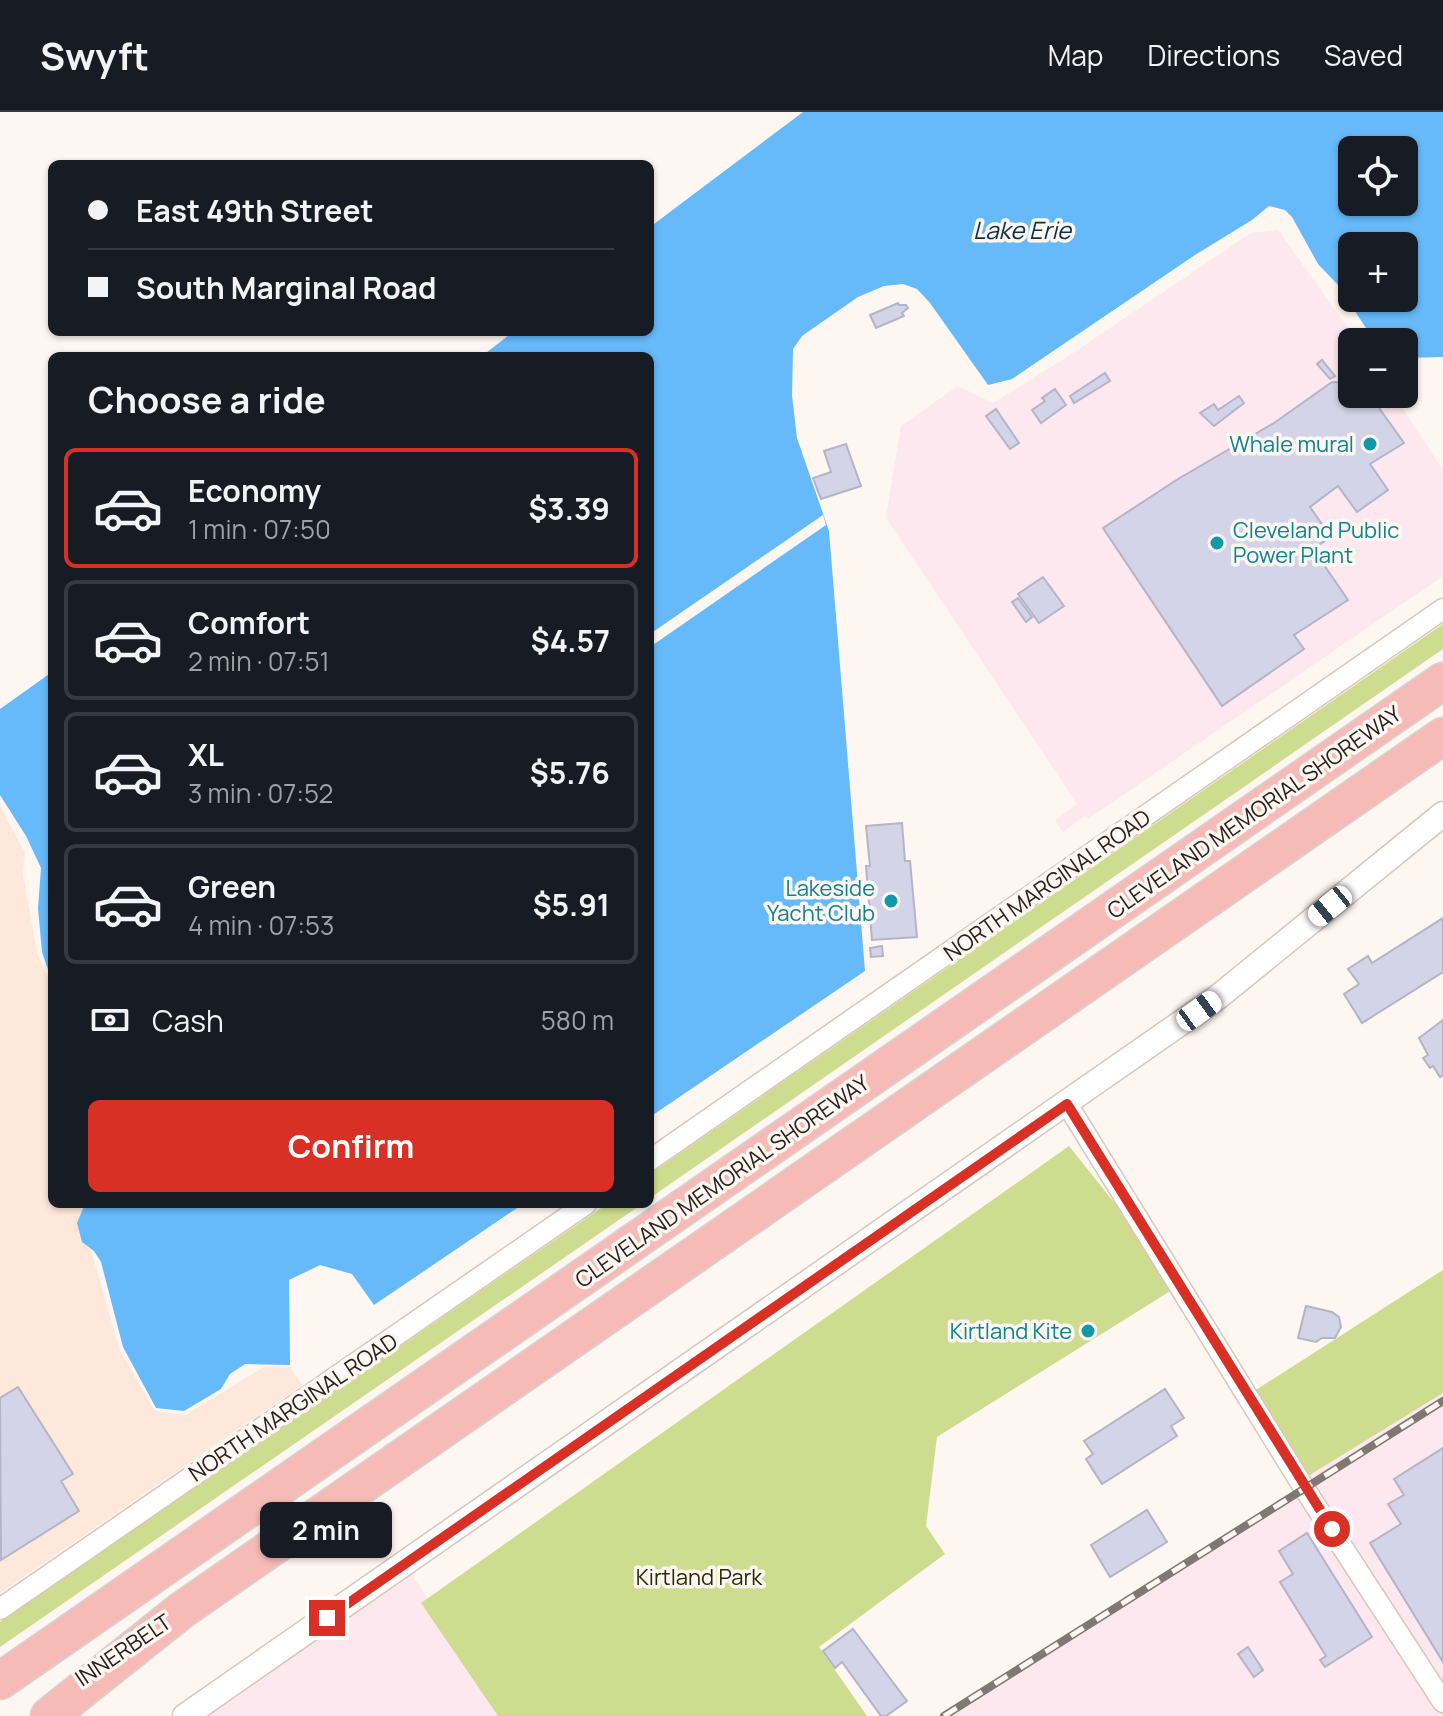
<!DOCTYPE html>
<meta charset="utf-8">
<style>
body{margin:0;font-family:Manrope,sans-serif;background:#20242c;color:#f1f3f6;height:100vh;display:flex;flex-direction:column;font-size:30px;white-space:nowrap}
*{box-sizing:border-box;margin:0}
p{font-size:26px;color:#9ea1a6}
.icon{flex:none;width:44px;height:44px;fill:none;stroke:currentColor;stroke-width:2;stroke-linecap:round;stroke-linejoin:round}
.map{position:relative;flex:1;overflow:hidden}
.drawer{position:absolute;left:48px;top:240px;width:606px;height:856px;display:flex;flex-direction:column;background:#171b24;border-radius:12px;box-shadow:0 2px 6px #0004}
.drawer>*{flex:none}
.top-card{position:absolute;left:48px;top:48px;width:606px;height:176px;border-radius:12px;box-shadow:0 2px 6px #0004;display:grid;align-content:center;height:176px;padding:0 40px;background:#171b24}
.fabs{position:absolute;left:1338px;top:24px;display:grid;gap:16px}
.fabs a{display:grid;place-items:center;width:80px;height:80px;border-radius:12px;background:#171b24;box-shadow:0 2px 6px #0004;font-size:40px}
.end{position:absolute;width:36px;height:36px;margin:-18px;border:10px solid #d93025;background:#fff;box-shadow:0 0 0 4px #fff}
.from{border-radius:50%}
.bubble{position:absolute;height:56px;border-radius:12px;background:#171b24;box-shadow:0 2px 6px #0004;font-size:26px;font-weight:700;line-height:56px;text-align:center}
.car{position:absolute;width:24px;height:48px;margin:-24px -12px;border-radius:10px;box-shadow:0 0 6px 2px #0007;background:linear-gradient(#fff 24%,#345 0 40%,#fff 0 76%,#345 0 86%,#fff 0)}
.top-card b{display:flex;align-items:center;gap:28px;height:76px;font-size:30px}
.top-card b+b{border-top:2px solid #363941}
.top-card i{width:20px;height:20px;background:#f1f3f6}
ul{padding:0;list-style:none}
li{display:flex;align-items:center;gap:24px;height:120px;margin:0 16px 12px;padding:0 24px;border:4px solid #363941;border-radius:12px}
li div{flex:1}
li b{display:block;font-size:30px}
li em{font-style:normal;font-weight:700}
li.active{border-color:#d93025}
li>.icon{width:72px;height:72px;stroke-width:1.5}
h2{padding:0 40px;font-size:36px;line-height:96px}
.pay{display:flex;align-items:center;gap:20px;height:88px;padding:0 40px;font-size:30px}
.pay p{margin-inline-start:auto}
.primary-button{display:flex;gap:16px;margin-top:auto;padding:16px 40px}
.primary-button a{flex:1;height:92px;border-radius:12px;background:#d93025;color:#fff;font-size:32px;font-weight:700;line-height:92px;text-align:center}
header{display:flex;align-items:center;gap:48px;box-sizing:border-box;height:112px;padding:0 40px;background:#171b24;border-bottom:2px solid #363941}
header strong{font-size:38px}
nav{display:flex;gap:44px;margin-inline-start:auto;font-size:28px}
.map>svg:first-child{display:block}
</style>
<header>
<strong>Swyft</strong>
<nav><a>Map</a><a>Directions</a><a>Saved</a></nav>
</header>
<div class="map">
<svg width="1443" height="1604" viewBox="0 0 1443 1604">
<rect width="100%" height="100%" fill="#fef6f1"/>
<!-- industrial -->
<g fill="#fce8ee">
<polygon points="1278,118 1358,230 1352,230 1352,282 1393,282 1443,358 1443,464 1088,707 1085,704 1063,720 1055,708 1077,692 886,406 901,314 958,274 993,291 1064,247 1251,121"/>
<polygon points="1443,1281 1443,1604 944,1604 1304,1376 1300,1369"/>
<polygon points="405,1452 504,1604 185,1604"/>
</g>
<!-- built -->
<polygon fill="#fee8db" points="0,694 25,741 23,762 37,841 52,876 52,1092 82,1092 90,1135 120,1239 155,1299 185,1303 264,1255 290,1255 302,1273 0,1481"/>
<!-- green -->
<g fill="#cedc8f">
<polygon points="1443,512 1443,537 650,1086 650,1062"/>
<polygon points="1069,1034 1180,1173 937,1325 926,1414 945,1442 819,1535 867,1604 498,1604 421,1491"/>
<polygon points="607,1092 642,1092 0,1535 0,1510"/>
<polygon points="1443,1158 1443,1281 1300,1369 1248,1283"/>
</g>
<!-- water -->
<g fill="#66bafa" fill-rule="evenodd">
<path d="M803,0H1443V245L1404,246V230H1375L1338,173L1318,152L1292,105L1285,98L1269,94L1252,108L1195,143L1012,267L988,273L930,191L917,177L903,172L884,174L858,185L802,224L793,237L792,283L797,326L829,419L865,859L650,1005V244H482L513,220H650V115ZM1352,38H1404V90H1352ZM1352,134H1404V186H1352Z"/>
<polygon points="52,560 52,869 42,840 38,796 41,756 26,724 0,683 0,597"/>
<polygon points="85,1092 523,1092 374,1193 352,1162 320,1153 289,1168 290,1253 245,1252 230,1262 221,1277 184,1299 156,1296 123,1235 101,1150 94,1139 82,1130 77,1111"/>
</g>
<!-- pier -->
<polygon fill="#fef6f1" points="823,403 826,413 650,535 650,522"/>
<!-- building -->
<g fill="#d3d4e7" stroke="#b4b4c7" stroke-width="2">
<polygon points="898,191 899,193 906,193 908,196 902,201 904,204 876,216 870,203"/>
<polygon points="1322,248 1335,264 1330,267 1317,252"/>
<polygon points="1105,261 1110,269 1074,291 1070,284"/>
<polygon points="1332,270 1352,271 1352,282 1369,282 1404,331 1370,352 1388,378 1357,400 1338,374 1310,395 1331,425 1313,437 1348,488 1294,523 1304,537 1222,594 1103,416 1178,367 1274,311"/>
<polygon points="1055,277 1066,293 1041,311 1032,298 1045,289 1042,286"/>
<polygon points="1239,284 1244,291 1214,314 1200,301 1214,292 1218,298"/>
<polygon points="996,297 1019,331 1010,337 986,304"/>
<polygon points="846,332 861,374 821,387 813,366 831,360 824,339"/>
<polygon points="1043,465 1064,494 1039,511 1018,482"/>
<polygon points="1018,486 1032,505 1026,510 1012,490"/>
<polygon points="902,711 905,749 910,749 917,825 872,828 866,754 870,754 866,714"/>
<polygon points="1443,806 1443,860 1362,911 1344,882 1359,872 1348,857 1368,844 1372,851"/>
<polygon points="882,834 883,844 871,845 870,836"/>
<polygon points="1443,908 1443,963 1440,965 1433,954 1430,956 1423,946 1428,943 1419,926"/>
<polygon points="1306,1194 1332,1200 1339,1205 1341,1215 1335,1226 1322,1226 1316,1230 1298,1226"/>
<polygon points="18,1275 73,1362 61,1369 79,1399 1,1448 0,1286"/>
<polygon points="1165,1277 1184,1306 1171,1314 1177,1324 1102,1372 1086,1347 1093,1342 1084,1329"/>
<polygon points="1443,1336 1443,1550 1370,1431 1401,1412 1388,1392 1404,1383 1394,1367"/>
<polygon points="1147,1398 1167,1430 1110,1465 1091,1433"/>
<polygon points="1307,1421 1372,1525 1325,1555 1320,1548 1326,1544 1280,1470 1293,1462 1279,1439"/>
<polygon points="853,1517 907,1589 886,1604 881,1604 842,1550 835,1556 823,1539"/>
<polygon points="1248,1535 1263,1558 1254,1565 1238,1542"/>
</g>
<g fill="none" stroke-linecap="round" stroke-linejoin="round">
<!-- minor casing -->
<g stroke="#d9c6bb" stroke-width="23">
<g id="minor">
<polyline points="1067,992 1304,1376 1443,1590"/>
<polyline points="650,1048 1443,497"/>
<polyline points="0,1497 586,1092"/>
</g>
</g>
<!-- tertiary casing -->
<g stroke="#d9c6bb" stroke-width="27">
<polyline id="tertiary" points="185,1604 1218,885 1443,702"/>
</g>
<!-- motorway casing -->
<g stroke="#d4d3d2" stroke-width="39">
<g id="motorway">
<polyline points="0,1569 1443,569"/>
<polyline points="49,1604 182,1498 1443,624"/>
</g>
</g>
<!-- minor -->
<use href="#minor" stroke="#fff" stroke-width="20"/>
<!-- tertiary -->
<use href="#tertiary" stroke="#fff" stroke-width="24"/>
<!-- motorway -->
<use href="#motorway" stroke="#f7bbb7" stroke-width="36"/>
<!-- rail casing -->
<g stroke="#7f7873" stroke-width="8">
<polyline id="rail" points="944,1604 1443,1289"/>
</g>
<!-- rail -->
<use href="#rail" stroke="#fef6f1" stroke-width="5" stroke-dasharray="15" stroke-linecap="butt"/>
</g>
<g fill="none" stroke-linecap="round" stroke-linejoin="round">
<!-- route -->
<polyline stroke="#d93025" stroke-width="10" points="327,1506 1067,992 1332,1417"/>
</g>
<!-- markers -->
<g fill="#0f9aa8" stroke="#fef6f1" stroke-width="3">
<circle cx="1370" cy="332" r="8"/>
<circle cx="1217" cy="431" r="8"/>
<circle cx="891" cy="789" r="8"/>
<circle cx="1088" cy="1219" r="8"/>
</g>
<g text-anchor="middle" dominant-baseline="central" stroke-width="7" stroke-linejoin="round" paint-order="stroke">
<!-- culture labels -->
<g font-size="22" fill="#0d838f" stroke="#fef6f1" text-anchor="end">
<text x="1354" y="332">Whale mural</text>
<text x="1233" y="418" text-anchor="start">Cleveland Public<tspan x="1233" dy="25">Power Plant</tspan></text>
<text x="875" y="776">Lakeside<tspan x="875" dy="25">Yacht Club</tspan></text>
<text x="1072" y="1219">Kirtland Kite</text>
</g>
<!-- street labels -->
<g font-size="22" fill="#28211d" stroke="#fef6f1">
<text transform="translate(1254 700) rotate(-35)">CLEVELAND MEMORIAL SHOREWAY</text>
<text transform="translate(1047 773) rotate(-35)">NORTH MARGINAL ROAD</text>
<text transform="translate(722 1069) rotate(-35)">CLEVELAND MEMORIAL SHOREWAY</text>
<text transform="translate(293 1295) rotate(-34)">NORTH MARGINAL ROAD</text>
<text transform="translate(123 1538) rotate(-34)">INNERBELT</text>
</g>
<!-- park labels -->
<g font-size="22" fill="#272d03" stroke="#fef6f1">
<text x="699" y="1465">Kirtland Park</text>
</g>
<!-- water labels -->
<g font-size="24" font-style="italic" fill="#0b3049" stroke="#fef6f1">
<text x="1022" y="117">Lake Erie</text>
</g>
</g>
</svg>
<div class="fabs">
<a><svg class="icon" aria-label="locate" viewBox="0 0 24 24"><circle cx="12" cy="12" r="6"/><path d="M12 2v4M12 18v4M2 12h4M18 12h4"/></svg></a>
<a>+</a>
<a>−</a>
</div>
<i class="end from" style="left:1332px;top:1417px"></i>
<i class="end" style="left:327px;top:1506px"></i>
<div class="bubble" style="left:260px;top:1390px;width:132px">2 min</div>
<i class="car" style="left:1330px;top:794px;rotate:231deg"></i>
<i class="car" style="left:1199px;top:899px;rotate:54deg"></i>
<div class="top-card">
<b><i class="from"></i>East 49th Street</b>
<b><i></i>South Marginal Road</b>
</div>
<section class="drawer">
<h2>Choose a ride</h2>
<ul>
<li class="active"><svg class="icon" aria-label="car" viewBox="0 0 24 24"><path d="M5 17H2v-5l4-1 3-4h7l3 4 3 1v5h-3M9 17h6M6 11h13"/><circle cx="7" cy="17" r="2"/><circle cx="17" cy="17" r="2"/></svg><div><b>Economy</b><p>1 min · 07:50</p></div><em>$3.39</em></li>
<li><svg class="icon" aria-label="car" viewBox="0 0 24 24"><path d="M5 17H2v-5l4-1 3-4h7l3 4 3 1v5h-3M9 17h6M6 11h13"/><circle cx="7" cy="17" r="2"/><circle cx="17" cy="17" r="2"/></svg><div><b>Comfort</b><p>2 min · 07:51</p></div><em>$4.57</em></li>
<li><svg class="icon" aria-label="car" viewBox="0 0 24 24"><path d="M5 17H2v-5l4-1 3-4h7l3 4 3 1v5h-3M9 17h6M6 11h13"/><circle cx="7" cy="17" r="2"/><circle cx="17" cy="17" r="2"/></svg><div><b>XL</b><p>3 min · 07:52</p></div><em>$5.76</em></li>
<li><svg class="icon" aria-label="car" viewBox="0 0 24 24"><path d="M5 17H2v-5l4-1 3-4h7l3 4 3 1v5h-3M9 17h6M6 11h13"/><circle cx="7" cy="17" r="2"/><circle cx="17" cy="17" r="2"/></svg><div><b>Green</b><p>4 min · 07:53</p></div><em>$5.91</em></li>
</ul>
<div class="pay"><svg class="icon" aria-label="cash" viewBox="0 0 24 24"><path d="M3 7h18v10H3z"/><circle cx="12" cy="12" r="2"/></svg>Cash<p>580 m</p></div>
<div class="primary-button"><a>Confirm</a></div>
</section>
</div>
